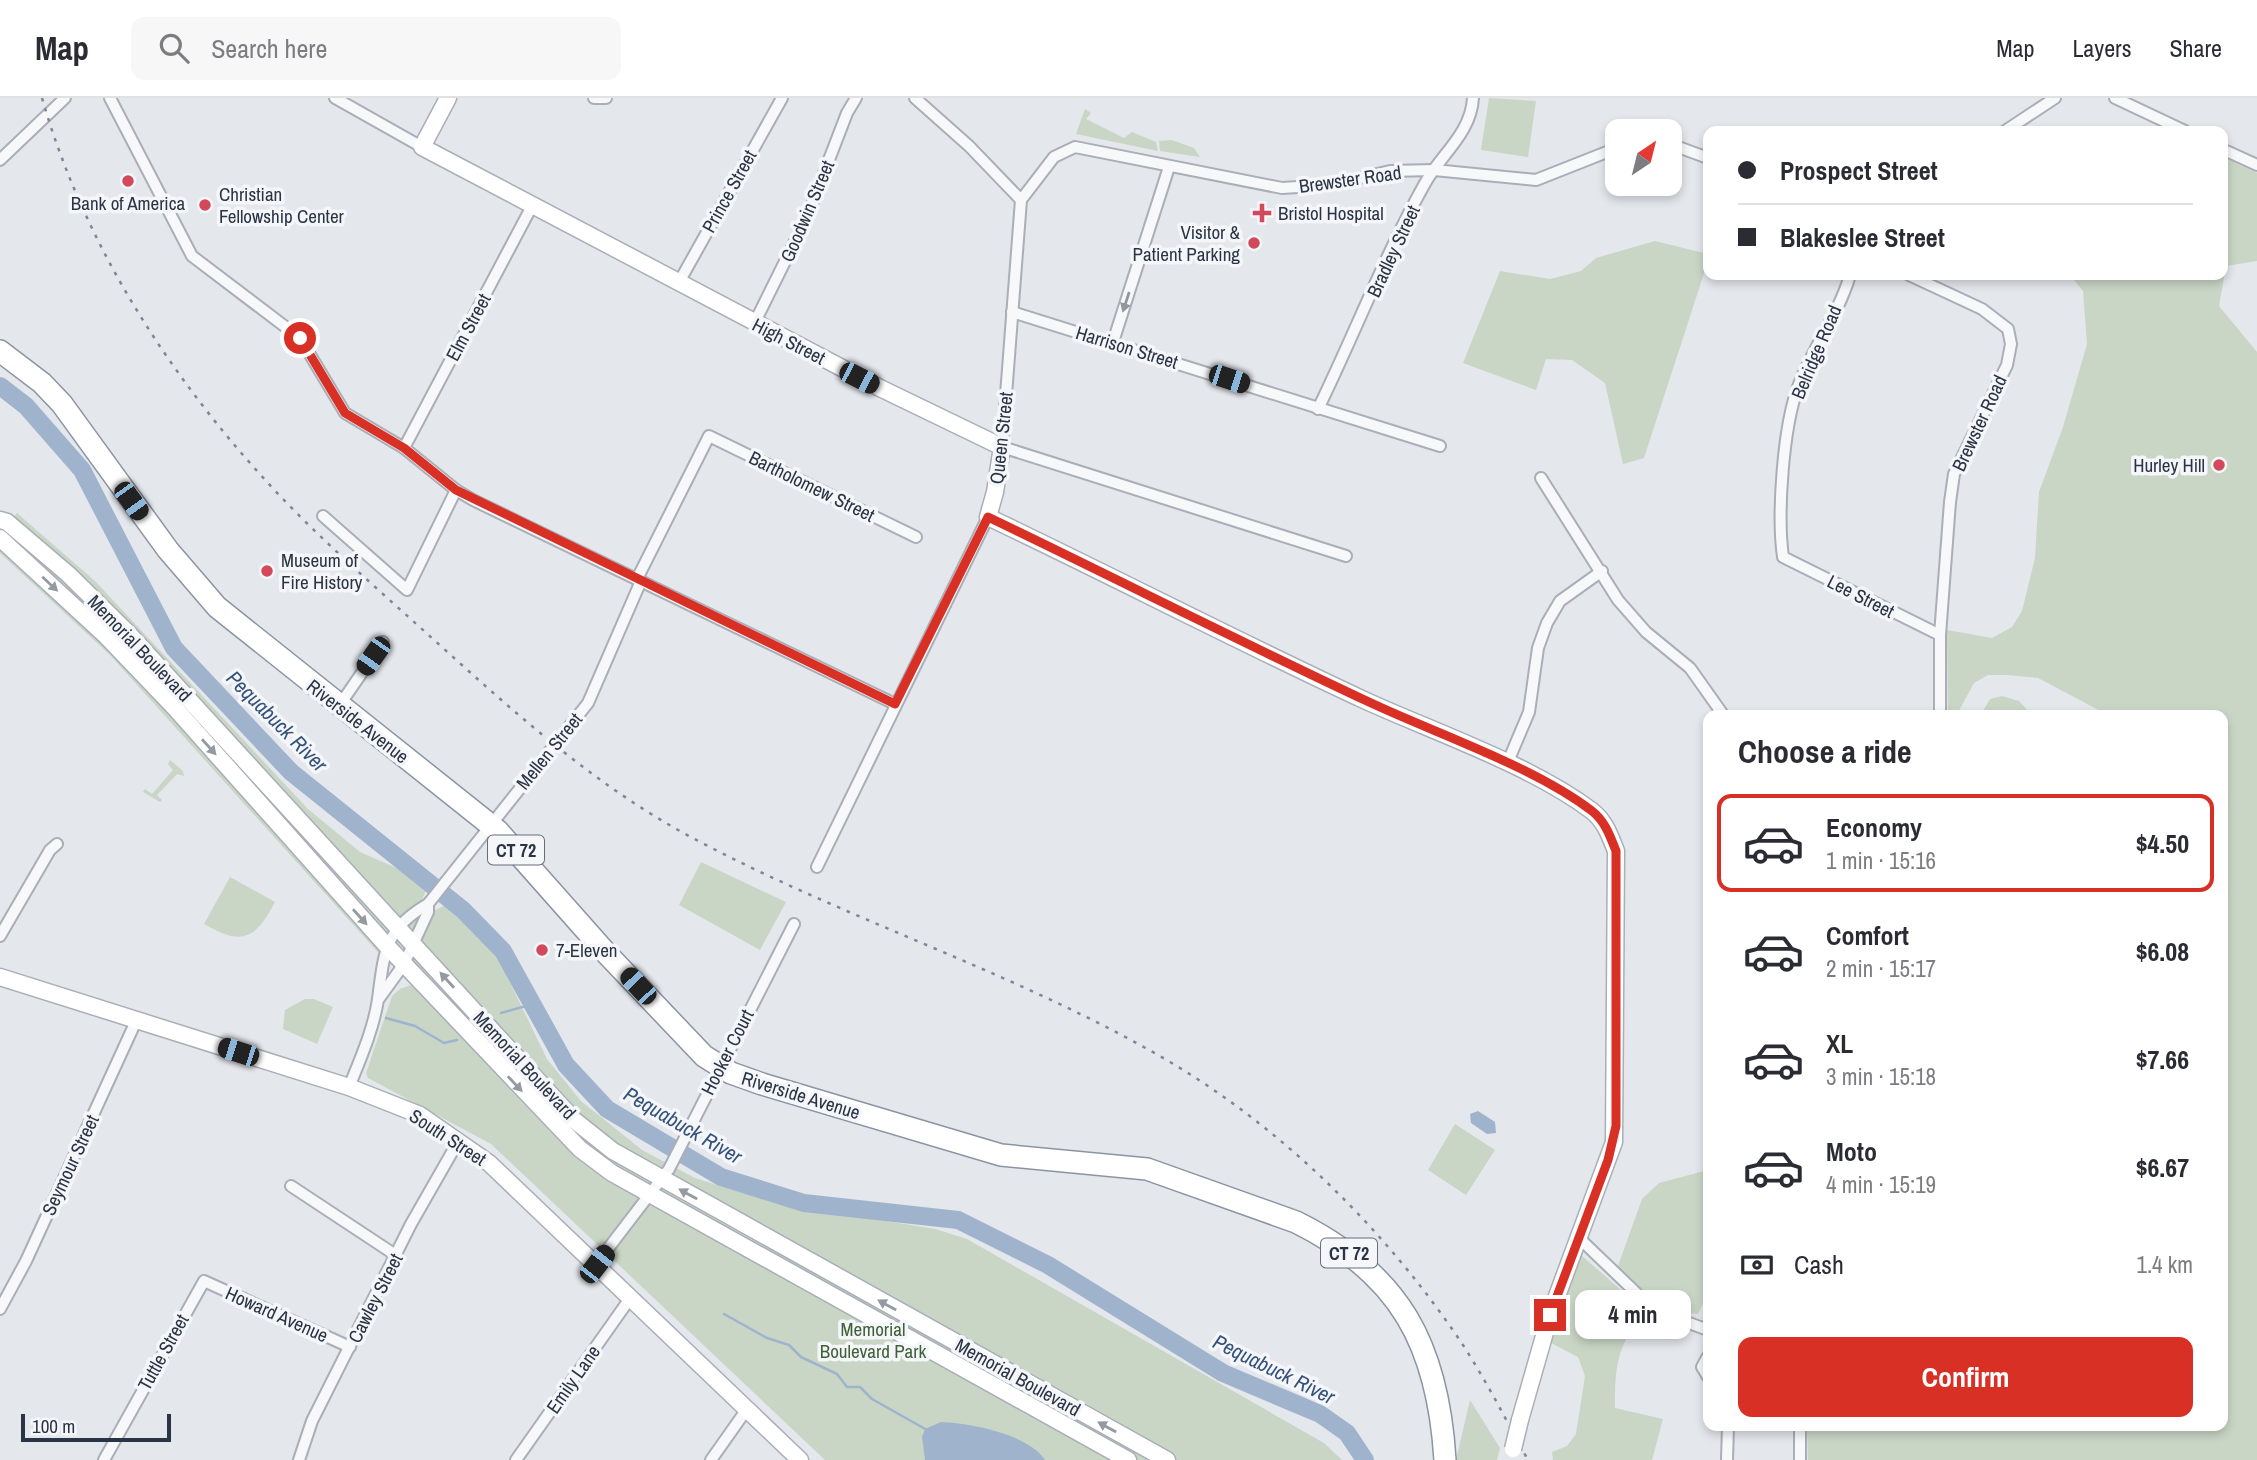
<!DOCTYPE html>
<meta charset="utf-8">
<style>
body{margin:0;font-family:"Archivo Narrow",sans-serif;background:#f7f7f7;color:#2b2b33;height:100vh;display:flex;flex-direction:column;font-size:26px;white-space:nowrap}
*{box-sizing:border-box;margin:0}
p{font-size:23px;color:#7c7c81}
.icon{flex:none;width:38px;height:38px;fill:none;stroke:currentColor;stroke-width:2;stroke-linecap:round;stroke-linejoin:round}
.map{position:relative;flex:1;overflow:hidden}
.sheet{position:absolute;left:1703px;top:612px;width:525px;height:721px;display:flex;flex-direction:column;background:#fff;border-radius:14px;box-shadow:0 4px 10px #0003}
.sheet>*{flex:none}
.banner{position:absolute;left:1703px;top:28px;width:525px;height:154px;border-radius:14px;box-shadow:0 4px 10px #0003;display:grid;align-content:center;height:154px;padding:0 35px;background:#fff}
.needle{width:46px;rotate:35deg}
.tools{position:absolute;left:1605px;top:21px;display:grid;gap:14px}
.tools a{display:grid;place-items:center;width:77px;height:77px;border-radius:14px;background:#fff;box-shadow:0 4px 10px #0003;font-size:35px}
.scale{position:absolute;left:21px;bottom:18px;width:150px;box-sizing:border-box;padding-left:7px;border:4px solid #2b3445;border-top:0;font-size:19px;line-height:24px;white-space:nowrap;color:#2b3445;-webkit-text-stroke:5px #f4f6f9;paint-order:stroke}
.end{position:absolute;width:32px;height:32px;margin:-16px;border:9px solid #d93025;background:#fff;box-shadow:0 0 0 4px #fff}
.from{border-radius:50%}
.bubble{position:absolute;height:49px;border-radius:14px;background:#fff;box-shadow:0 4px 10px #0003;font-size:23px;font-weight:700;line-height:49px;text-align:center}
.car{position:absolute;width:21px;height:42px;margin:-21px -10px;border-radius:9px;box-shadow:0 0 5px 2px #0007;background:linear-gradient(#222 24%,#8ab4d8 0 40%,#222 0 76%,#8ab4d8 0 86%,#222 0)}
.banner b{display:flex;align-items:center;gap:24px;height:66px;font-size:26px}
.banner b+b{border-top:2px solid #e1e1e2}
.banner i{width:18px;height:18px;background:#2b2b33}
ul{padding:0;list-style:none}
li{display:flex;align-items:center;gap:21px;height:98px;margin:0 14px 10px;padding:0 21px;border:4px solid transparent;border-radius:14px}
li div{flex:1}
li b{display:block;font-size:26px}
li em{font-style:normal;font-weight:700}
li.current{border-color:#d93025}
li>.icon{width:63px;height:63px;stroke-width:1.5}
h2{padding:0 35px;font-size:32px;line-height:84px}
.pay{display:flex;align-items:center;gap:18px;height:77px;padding:0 35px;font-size:26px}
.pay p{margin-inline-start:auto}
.button{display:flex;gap:14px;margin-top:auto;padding:14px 35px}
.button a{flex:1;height:80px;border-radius:14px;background:#d93025;color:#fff;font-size:28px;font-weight:700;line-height:80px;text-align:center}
header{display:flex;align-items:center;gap:42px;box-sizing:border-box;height:98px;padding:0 35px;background:#fff;border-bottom:2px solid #e1e1e2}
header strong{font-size:33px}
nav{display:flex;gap:38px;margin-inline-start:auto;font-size:24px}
.search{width:490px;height:63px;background:#f7f7f7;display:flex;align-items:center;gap:18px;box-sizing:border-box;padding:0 24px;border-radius:14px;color:#7c7c81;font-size:26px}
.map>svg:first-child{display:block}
</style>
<header>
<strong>Map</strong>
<div class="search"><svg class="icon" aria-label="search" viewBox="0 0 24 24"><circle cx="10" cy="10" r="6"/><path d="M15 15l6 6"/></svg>Search here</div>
<nav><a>Map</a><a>Layers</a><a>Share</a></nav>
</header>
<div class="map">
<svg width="2257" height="1362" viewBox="0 0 2257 1362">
<rect width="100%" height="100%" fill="#e4e7ec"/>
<!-- green -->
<g fill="#c9d6c5">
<polygon points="1489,0 1536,3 1528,59 1481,52"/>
<polygon points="1085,11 1091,15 1086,21 1124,40 1132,34 1156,44 1158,53 1076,36"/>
<polygon points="1172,42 1194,50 1200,59 1160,53 1159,43"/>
<polygon points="2223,59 2257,75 2257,163 2226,168 2219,208 2257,254 2257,1362 1808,1362 1807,1328 2222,1328 2222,618 2110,618 2038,580 2007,577 1988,577 1974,585 1956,618 1948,618 1947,532 1992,540 2012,529 2022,513 2035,460 2039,394 2063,329 2087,246 2083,193 2070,177 2222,177"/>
<polygon points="1655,143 1708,156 1708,163 1644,360 1623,366 1605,285 1572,262 1546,261 1536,292 1463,265 1500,173 1550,181 1581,173 1596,160"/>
<polygon points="17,415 95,483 308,711 360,754 408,775 427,791 422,801 436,812 445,807 486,844 501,866 547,961 581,1003 642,1052 695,1080 771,1104 935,1131 967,1141 1324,1345 1342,1362 825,1362 491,1046 368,980 366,975 392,898 400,891 411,887 375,851 111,558 0,455 0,434"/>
<polygon points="2002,598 2019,603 2033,618 1980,618 1990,601"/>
<polygon points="170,662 183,673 184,678 177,676 157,697 162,702 160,704 143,694 145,691 152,696 173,672 168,666"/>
<polygon points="701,764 786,804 760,852 679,807"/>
<path d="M230,779L275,804C255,842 242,848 204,826Z"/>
<polygon points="305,901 314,901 333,909 317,946 283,931 285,912"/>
<polygon points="1455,1026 1495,1052 1466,1097 1428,1072"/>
<polygon points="1708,1072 1708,1195 1698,1216 1670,1213 1650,1199 1618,1168 1642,1101 1659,1085"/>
<path d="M1581,1157L1646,1214C1616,1247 1615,1268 1615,1310L1663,1321L1652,1362H1553L1552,1354L1567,1348L1576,1336L1585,1278L1578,1259L1551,1245Z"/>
<polygon points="1470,1302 1500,1350 1497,1362 1456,1362"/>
</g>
<!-- water -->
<g fill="#9fb4cc">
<polygon points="1478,1013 1495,1024 1496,1035 1487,1036 1471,1025 1470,1016"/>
<path d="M941,1324C970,1325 1028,1336 1045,1362H925L922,1339L925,1331Z"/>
</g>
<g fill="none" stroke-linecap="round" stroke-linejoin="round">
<!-- stream -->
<g stroke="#9fb4cc" stroke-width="2.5">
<polyline points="501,915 533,906"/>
<polyline points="386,920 415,928 444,945 457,942"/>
<polyline points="724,1216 767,1240 789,1247 801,1259 837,1276 847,1289 860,1289 872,1301 927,1332"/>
</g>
<!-- river -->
<polyline stroke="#9fb4cc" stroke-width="18" points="0,288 26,308 82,372 174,550 291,674 463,812 503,853 566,967 607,1011 721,1079 804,1105 958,1122 1048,1167 1223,1275 1320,1316 1347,1335 1365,1362"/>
<!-- street casing -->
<g stroke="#a9aeb7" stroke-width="14">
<g id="street">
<polyline points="110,0 192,158 300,240 345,315 404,350 456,392 473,402 895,606"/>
<polyline points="335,0 422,49"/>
<polyline points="594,0 606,0"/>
<polyline points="915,0 969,48 1021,102 1002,349 1346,458"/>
<polyline points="2115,0 2185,33"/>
<polyline points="2005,33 2055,0"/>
<polyline points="1670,46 1708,60"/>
<polyline points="2222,51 2257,67"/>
<polyline points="0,62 65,0"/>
<polyline points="1021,102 1054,59 1075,49 1282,90 1330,87 1390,73 1434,72 1536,82 1617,50"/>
<path d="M1850,177C1839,216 1812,250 1798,289C1783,330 1777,416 1783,459L1940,537"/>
<polyline points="1909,177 1982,211 2008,231 2011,246 2007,267 1954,376 1950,404 1940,537 1940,618"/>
<polyline points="678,186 782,0"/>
<polyline points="1012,214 1440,348"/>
<polyline points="754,226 807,119 847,15 856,0"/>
<polyline points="1113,244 1169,69"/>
<path d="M1318,311C1354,237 1384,159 1424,87C1440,57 1471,36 1473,0"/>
<polyline points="404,350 532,108"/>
<polyline points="1541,380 1618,502 1646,534 1690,570 1724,618"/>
<polyline points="323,418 407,492 456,392"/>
<polyline points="637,481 709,338 916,439"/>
<polyline points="339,608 383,544"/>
<polyline points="1507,666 1529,614 1538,550 1547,525 1560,503 1602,473"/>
<polyline points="817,769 988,419"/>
<polyline points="0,838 50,752 57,746"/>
<polyline points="378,902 404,866 428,814 428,806"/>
<path d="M349,989C360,962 374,930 378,901C384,856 384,831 428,806L588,605L641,483"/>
<polyline points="291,1088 397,1158"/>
<polyline points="1578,1139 1654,1212 1708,1232"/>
<polyline points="597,1165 669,1071 794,826"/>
<polyline points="0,1211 26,1163 137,921"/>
<polyline points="1708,1258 1702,1269 1708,1279"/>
<polyline points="1800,1328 1800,1362"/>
<polyline points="104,1362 204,1183 350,1249"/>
<polyline points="299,1362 312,1323 411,1126 459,1042"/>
<polyline points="516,1362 631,1199"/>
<polyline points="711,1362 747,1311"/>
<polyline points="1727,1362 1728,1328"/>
</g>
</g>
<!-- secondary casing -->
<g stroke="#a9aeb7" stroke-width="19">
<g id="secondary">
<path d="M448,0L422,49L880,290L1002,349L995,394L988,419C1114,479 1237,543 1364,602C1434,634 1531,667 1592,713C1605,723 1610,738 1616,753L1614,1044L1550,1217L1520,1322"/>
<polyline points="0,422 7,424 68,476 127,534 574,1022 613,1053 1167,1362"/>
<polyline points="0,440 106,538 174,609 386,847 580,1051 612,1075 1128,1362"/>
<polyline points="0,879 349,989 420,1017 489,1065 800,1362"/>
</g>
</g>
<!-- highway casing -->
<g stroke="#8b94a3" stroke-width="24">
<path id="highway" d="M0,253L42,285L62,306L168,452L217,509L498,733L607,856L704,958L731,975L762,986L1001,1057L1147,1071L1296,1124C1401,1176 1438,1248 1445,1362"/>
</g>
<!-- street -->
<use href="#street" stroke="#f7f8fa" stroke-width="10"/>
<!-- secondary -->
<use href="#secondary" stroke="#fff" stroke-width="16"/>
<!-- highway -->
<use href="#highway" stroke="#fff" stroke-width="21"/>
<!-- rail -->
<path stroke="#7d8696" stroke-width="2.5" stroke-dasharray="3.5 7" stroke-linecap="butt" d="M42,0C85,150 174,286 281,399C329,449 382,495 433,541C514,614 593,686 689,738C845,822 1017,874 1170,964C1286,1033 1386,1133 1461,1244C1486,1282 1506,1322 1528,1362"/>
<!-- secondary-bridge casing -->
<g stroke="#a9aeb7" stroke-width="19" stroke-linecap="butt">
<polyline id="secondary-bridge" points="1513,1351 1520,1322"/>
</g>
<!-- secondary-bridge -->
<use href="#secondary-bridge" stroke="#fff" stroke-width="16"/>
</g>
<!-- one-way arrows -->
<defs><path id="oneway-solid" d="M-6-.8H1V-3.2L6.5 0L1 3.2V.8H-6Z" transform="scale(1.75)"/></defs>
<use fill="#9196a0" href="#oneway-solid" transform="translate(1126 204) rotate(108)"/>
<g fill="#959aa2">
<use href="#oneway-solid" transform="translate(50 486) rotate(43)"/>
<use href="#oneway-solid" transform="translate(209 649) rotate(48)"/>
<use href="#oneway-solid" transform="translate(360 819) rotate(48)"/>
<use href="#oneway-solid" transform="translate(447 882) rotate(-132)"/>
<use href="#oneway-solid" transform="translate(515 986) rotate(47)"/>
<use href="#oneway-solid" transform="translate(688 1096) rotate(-151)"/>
<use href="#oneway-solid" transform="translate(887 1207) rotate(-151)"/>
<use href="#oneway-solid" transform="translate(1107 1329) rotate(-151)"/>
</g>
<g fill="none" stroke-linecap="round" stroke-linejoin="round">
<!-- route -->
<path stroke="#d93025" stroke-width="9" d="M300,240L345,315L404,350L456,392L895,606L988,419C1115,480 1241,544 1369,604C1437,636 1533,668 1592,713C1605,723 1610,738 1616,753V1028L1608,1062L1550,1217"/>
</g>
<!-- markers -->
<g fill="#d1495b" stroke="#f4f6f9" stroke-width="2.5">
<circle cx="128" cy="83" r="7"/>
<circle cx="205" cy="107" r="7"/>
<path d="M1258.5 104.5h7v7h7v7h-7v7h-7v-7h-7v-7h7z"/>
<circle cx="1254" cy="145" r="7"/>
<circle cx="2219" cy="367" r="7"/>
<circle cx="267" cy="473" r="7"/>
<circle cx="542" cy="852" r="7"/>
</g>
<g text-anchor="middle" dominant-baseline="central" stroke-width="7" stroke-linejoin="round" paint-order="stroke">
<!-- shield labels -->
<g fill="#f4f6f9" stroke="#676e7b" stroke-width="2">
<rect x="488" y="737.5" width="56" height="29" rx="5"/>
<rect x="1321" y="1140.5" width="56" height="29" rx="5"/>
</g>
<g font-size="18" font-weight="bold" fill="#2b3445">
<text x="516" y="752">CT 72</text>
<text x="1349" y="1155">CT 72</text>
</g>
<!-- street labels -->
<g font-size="19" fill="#2b3445" stroke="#f4f6f9">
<text transform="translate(1350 81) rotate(-8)">Brewster Road</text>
<text transform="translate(729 93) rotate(-61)">Prince Street</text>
<text transform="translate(807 113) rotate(-67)">Goodwin Street</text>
<text transform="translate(1393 153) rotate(-65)">Bradley Street</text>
<text transform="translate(468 229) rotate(-62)">Elm Street</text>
<text transform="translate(789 243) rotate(27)">High Street</text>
<text transform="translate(1127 249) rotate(17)">Harrison Street</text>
<text transform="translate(1816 254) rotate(-67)">Belridge Road</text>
<text transform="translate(1979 325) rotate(-65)">Brewster Road</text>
<text transform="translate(1001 340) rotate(-84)">Queen Street</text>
<text transform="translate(812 388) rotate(26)">Bartholomew Street</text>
<text transform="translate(1861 498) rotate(27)">Lee Street</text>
<text transform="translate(140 550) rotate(46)">Memorial Boulevard</text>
<text transform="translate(358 623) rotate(38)">Riverside Avenue</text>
<text transform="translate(549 653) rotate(-51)">Mellen Street</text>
<text transform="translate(727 954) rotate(-63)">Hooker Court</text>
<text transform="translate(525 967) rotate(47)">Memorial Boulevard</text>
<text transform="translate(801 997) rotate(17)">Riverside Avenue</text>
<text transform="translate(448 1039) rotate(33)">South Street</text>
<text transform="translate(70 1067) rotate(-65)">Seymour Street</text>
<text transform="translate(375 1200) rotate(-63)">Cawley Street</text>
<text transform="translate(277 1216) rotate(24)">Howard Avenue</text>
<text transform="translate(163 1254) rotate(-61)">Tuttle Street</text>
<text transform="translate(1018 1279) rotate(29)">Memorial Boulevard</text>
<text transform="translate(573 1281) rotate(-55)">Emily Lane</text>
</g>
<!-- poi labels -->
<g font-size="19" fill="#2b3445" stroke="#f4f6f9" text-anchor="start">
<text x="219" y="96">Christian<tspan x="219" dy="22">Fellowship Center</tspan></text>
<text x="128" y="105" text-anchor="middle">Bank of America</text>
<text x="1278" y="115">Bristol Hospital</text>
<text x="1240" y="134" text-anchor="end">Visitor &amp;<tspan x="1240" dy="22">Patient Parking</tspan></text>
<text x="2205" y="367" text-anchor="end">Hurley Hill</text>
<text x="281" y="462">Museum of<tspan x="281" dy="22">Fire History</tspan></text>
<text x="556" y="852">7-Eleven</text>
</g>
<!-- park labels -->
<g font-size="19" fill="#3f6138" stroke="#f4f6f9">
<text x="873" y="1231">Memorial<tspan x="873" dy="22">Boulevard Park</tspan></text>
</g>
<!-- water labels -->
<g font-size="21" font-style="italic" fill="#34527a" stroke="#f4f6f9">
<text transform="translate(277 623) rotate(45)">Pequabuck River</text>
<text transform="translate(683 1027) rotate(30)">Pequabuck River</text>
<text transform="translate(1274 1271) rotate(26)">Pequabuck River</text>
</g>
</g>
</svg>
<div class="tools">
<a><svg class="needle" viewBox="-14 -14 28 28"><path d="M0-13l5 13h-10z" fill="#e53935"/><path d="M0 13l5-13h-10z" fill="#7c7c81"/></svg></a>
</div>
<div class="scale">100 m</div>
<i class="end from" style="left:300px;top:240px"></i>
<i class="end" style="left:1550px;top:1217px"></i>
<div class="bubble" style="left:1575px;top:1192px;width:116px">4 min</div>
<i class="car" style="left:859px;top:280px;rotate:117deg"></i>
<i class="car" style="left:1229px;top:281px;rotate:108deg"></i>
<i class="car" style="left:131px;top:403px;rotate:144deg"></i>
<i class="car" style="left:373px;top:558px;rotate:215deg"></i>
<i class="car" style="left:638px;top:888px;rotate:317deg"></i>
<i class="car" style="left:238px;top:954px;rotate:288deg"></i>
<i class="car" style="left:597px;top:1166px;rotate:38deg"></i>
<div class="banner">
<b><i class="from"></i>Prospect Street</b>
<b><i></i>Blakeslee Street</b>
</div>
<section class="sheet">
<h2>Choose a ride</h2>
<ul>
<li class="current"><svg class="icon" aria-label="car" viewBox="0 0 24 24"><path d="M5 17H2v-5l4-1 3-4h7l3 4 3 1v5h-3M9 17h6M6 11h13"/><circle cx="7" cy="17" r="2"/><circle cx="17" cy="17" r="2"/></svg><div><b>Economy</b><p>1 min · 15:16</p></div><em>$4.50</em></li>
<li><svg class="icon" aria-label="car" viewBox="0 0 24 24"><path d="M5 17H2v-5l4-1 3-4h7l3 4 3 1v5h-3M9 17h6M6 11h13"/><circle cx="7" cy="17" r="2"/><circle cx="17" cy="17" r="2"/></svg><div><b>Comfort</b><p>2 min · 15:17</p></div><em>$6.08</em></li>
<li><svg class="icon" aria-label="car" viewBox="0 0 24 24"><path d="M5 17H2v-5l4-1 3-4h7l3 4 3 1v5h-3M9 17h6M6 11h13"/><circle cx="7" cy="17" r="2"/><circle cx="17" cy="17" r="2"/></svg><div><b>XL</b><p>3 min · 15:18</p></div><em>$7.66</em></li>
<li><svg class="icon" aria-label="car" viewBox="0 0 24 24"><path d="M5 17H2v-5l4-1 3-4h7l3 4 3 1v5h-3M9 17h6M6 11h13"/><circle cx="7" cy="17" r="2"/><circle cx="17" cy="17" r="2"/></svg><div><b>Moto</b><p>4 min · 15:19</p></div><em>$6.67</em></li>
</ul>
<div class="pay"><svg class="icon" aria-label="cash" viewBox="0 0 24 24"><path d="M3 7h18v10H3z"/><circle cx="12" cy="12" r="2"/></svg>Cash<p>1.4 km</p></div>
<div class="button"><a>Confirm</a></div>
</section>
</div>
